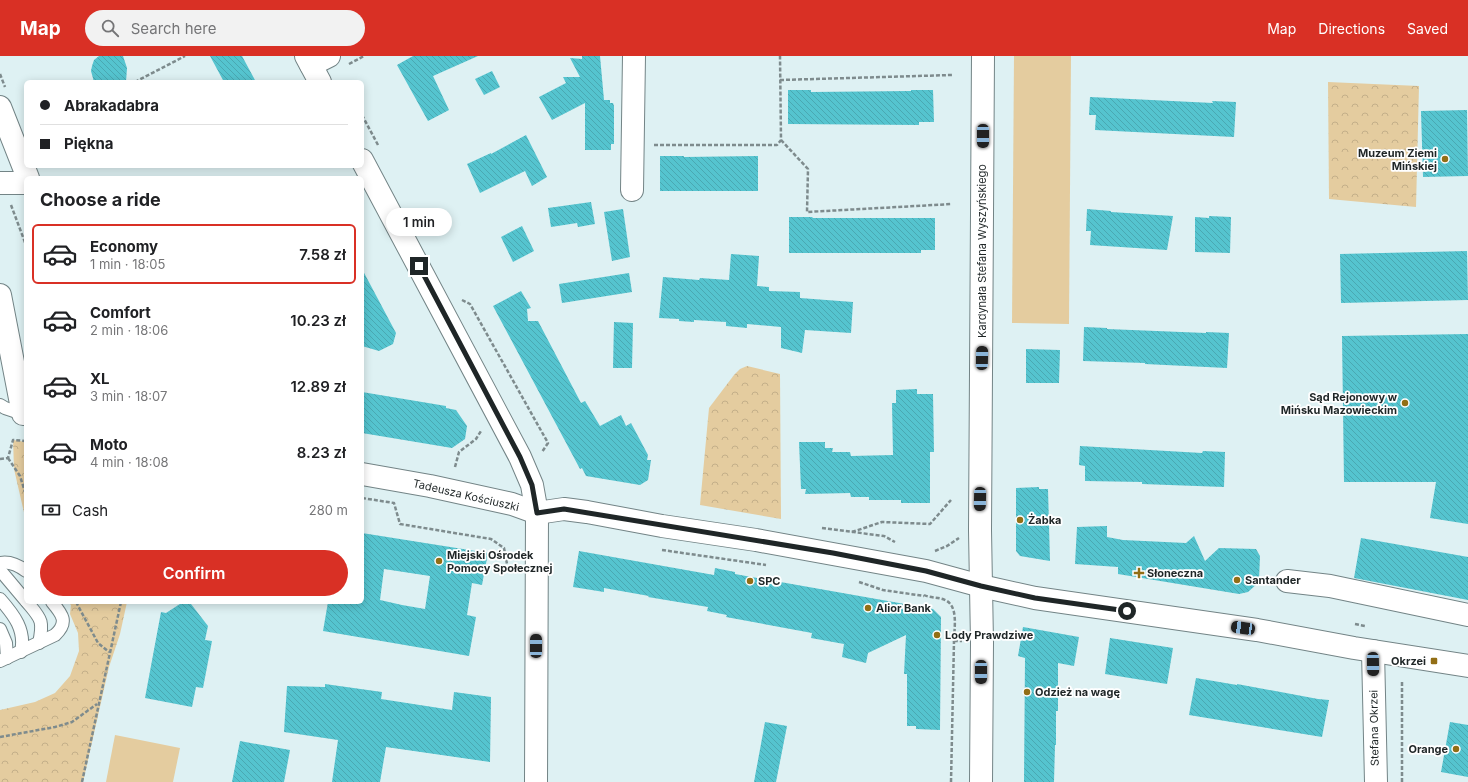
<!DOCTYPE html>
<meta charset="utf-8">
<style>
body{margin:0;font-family:Inter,sans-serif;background:#f2f2f2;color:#202124;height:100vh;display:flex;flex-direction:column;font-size:15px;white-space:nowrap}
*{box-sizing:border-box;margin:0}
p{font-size:13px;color:#757577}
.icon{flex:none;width:22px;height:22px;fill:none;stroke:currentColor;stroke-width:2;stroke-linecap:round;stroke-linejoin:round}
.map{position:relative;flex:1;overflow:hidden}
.drawer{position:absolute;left:24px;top:120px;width:340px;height:428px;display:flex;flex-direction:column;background:#fff;border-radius:6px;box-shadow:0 2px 10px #0003}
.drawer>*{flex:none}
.guide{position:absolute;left:24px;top:24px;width:340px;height:88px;border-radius:6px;box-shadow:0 2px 10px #0003;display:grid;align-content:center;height:88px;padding:0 16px;background:#fff}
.end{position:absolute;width:18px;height:18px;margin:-9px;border:5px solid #1f2627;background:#fff;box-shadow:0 0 0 2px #fff}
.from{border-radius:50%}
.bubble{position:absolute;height:28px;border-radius:14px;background:#fff;box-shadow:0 2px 10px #0003;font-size:13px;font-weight:600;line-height:28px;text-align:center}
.car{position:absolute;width:12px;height:24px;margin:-12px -6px;border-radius:5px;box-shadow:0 0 3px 1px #0007;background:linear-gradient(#222 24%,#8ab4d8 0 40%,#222 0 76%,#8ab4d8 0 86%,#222 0)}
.guide b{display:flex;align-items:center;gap:14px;height:38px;font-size:15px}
.guide b+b{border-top:1px solid #e0e0e0}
.guide i{width:10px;height:10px;background:#202124}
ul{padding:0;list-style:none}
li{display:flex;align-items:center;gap:12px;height:60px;margin:0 8px 6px;padding:0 8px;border:2px solid transparent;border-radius:6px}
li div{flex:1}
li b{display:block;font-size:15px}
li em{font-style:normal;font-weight:600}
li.active{border-color:#d93025}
li>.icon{width:36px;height:36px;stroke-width:1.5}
h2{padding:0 16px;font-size:18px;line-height:48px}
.pay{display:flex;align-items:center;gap:10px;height:44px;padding:0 16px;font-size:15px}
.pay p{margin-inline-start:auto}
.action{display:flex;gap:8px;margin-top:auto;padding:8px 16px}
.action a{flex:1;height:46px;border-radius:24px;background:#d93025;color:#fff;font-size:16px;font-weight:600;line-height:46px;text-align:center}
header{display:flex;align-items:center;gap:24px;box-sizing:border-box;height:56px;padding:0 20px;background:#d93025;color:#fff}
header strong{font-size:19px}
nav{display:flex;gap:22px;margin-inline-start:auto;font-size:14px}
.search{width:280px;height:36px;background:#f2f2f2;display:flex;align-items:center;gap:10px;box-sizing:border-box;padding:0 14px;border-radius:22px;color:#757577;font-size:15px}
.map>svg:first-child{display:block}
</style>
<header>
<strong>Map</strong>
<div class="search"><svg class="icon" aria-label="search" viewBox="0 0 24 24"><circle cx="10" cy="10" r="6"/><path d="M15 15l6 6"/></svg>Search here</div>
<nav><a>Map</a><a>Directions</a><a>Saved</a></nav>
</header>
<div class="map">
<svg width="1468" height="726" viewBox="0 0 1468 726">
<defs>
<pattern id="park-crowns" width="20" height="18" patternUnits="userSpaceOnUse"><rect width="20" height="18" fill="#e4cc9f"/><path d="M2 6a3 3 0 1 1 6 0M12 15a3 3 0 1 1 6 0" fill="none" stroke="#c3af89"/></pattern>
<pattern id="building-back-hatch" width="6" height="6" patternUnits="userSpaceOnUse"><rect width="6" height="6" fill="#55c4cf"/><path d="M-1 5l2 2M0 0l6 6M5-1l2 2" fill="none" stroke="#4aa8b2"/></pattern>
</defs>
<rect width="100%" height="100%" fill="#def1f3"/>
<!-- park -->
<g fill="url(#park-crowns)">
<polygon points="1328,26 1419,30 1416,151 1329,143"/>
<polygon points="747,310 780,318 781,463 700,449 709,352 734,319 740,313"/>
<polygon points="13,384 26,386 26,465 14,413"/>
<polygon points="68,546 127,546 120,578 109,611 83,726 0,726 0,654 35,646 55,637 70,620 79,595 78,577 70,558 71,549"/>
</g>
<!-- pitch -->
<g fill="#e4cc9f">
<polygon points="1014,0 1071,0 1069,268 1012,267"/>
<polygon points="115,679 180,692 173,726 106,726"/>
</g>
<!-- building -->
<g fill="url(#building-back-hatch)" fill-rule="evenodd">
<polygon points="99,0 123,0 127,12 126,26 94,26 91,15 92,10 94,4"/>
<polygon points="210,0 242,0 256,26 224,26"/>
<polygon points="413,0 478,0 433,20 449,54 428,65 397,9"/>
<polygon points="582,0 600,0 604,44 610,44 610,47 613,47 614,50 614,88 611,88 611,94 585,94 585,47 552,64 539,41 566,27 563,21 580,21 570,2 582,3"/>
<polygon points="492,15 500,31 484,39 475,23"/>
<polygon points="788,34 811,34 811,36 911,35 911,34 933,34 934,66 919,66 919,69 788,68"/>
<polygon points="1090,41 1213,47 1212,45 1236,46 1234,81 1095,74 1096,59 1089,59"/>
<polygon points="1467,54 1468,120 1423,121 1421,55"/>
<polygon points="526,79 547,121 532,130 525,115 480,137 467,108 491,97 491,98"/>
<polygon points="660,100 684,100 684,101 758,100 758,135 660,135"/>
<polygon points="591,146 595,168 578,171 577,167 551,171 548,152"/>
<polygon points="623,153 630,201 612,205 604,156"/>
<polygon points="1087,153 1111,155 1111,156 1173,160 1167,194 1090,189 1091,175 1086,175"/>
<polygon points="1209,160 1231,161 1230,197 1195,196 1195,161 1209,162"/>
<polygon points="789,161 812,161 813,162 935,162 935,194 921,194 921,197 789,197"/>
<polygon points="522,170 534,195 513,206 501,181"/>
<polygon points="1467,195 1468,244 1341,247 1340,198"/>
<polygon points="731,198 759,200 757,230 769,231 769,235 800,236 800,242 853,246 851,277 805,274 802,297 781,292 781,271 747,268 747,272 726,270 726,266 694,264 694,266 679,265 679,263 659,262 663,221 699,224 700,222 729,224"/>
<polygon points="362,213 396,277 393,288 379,295 362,290"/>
<polygon points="629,217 632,236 562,247 559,228"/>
<polygon points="521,235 531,252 527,253 528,265 538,265 581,347 585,345 600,370 621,359 626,370 631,367 648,399 647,404 651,404 648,424 640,429 586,420 582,412 580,413 493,250"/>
<polygon points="614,266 633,267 632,312 613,312"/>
<polygon points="1084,271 1107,272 1107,273 1206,277 1206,276 1229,277 1227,312 1145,308 1145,307 1083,305"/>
<polygon points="1468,278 1468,468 1430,462 1436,426 1344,426 1342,280"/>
<polygon points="1026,293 1060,294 1059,327 1026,327"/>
<polygon points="917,333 917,338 933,338 934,396 930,396 930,447 901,447 901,444 869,444 869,441 851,441 850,437 805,438 806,433 801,433 799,386 825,386 825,392 833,392 832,396 850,396 851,400 893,399 892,347 896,347 896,334"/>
<polygon points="362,336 446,350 446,352 456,354 467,370 465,383 452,392 362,377"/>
<polygon points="1080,390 1202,397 1203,395 1225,396 1224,431 1142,428 1142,426 1085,425 1085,410 1079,409"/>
<polygon points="1039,431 1039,433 1048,433 1050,505 1020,500 1016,495 1016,432"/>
<polygon points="1107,470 1107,481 1123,484 1186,487 1194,480 1205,505 1219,492 1256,493 1260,500 1259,524 1258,527 1248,536 1239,538 1118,518 1118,511 1075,508 1077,471"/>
<path d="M362,477L488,497L482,529L472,527L467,559L476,561L469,600L323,575L328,546H362ZM384,513L430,520L425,553L402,549L380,544Z"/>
<polygon points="1361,482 1468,501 1468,544 1354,522"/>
<polygon points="579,495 714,519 715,512 735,516 735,518 933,553 941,561 940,674 916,673 916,670 907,670 907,618 904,618 906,579 868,597 866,607 842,601 844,588 811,582 812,577 726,561 727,559 707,555 708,551 648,541 649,540 604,532 604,536 573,531"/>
<polygon points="183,546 191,548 208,570 205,584 212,585 203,632 196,631 192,651 145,642 161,556 166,557"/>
<polygon points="1023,571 1079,581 1074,610 1058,607 1058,655 1056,655 1056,689 1055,689 1054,726 1024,726 1025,602 1018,600"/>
<polygon points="1110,582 1173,592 1167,628 1105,618"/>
<polygon points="1196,622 1237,629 1237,628 1318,643 1329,644 1322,681 1189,659"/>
<polygon points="325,628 382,636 381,643 452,654 454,636 491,641 490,706 386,691 380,726 332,726 338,684 284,676 287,630 325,631"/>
<polygon points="765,666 787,670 776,726 754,726"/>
<polygon points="1450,666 1468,669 1468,721 1441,716"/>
<polygon points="240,685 290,694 284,726 232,726"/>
</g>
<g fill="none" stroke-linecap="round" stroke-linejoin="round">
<!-- service casing -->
<g stroke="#738486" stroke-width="14">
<g id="service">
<polyline points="0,349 5,352 23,358"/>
<path d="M0,507C10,505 18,509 26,515"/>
<polyline points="0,514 26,545"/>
<path d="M0,543C14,559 26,574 21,596"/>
<path d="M27,546C41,563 44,564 39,587"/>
<polyline points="0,573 6,587 7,602"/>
<path d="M0,605L55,579C69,566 62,558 52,546"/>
</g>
</g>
<!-- minor casing -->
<g stroke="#738486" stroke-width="24">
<g id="minor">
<polyline points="306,0 320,26"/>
<polyline points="311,9 329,0"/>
<polyline points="0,51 28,122"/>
<polyline points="362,104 520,401 532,429 537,457 536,726"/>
<polyline points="0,127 26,127"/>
<polyline points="632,134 634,0"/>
<polyline points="0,239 23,358 26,358"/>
<polyline points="1287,525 1330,530 1468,559"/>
<polyline points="1373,595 1376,726"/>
<polyline points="981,726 982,587 980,474 983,0"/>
</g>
</g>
<!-- tertiary casing -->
<g stroke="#738486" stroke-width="24">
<polyline id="tertiary" points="362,418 430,430 512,448 537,457 564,453 587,456 662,470 756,484 926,515 981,530 1035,542 1257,574 1354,592 1468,610"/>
</g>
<!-- path -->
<g stroke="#7e8b8d" stroke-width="2.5" stroke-dasharray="4 2" stroke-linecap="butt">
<polyline points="349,8 364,0"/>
<polyline points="0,18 5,31"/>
<polyline points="780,24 952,19"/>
<polyline points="135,26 185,0"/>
<polyline points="362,59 378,89"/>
<polyline points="781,84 808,113 807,156 952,148"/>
<polyline points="654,89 777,89 781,84 780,0"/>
<polyline points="11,149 26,189"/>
<polyline points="462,244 470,248 548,387 542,396"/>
<polyline points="8,402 20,420 26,439"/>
<polyline points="0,403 8,402 13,384 26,385"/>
<polyline points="455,411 459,396 476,383 481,375"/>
<polyline points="362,442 394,447 400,468 491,483 504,492 507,508"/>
<polyline points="822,472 884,480 895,486"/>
<polyline points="852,476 882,466 930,468 951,444"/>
<polyline points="662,494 766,509"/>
<polyline points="935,495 947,490 959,482"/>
<polyline points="859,526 883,534 924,540"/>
<path d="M924,539C930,542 939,541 945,544C959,550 954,573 954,585H962"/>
<polyline points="76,546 98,587 109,596"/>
<polyline points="1355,568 1365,570"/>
<polyline points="1402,626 1402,726"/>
<polyline points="0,681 55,671 72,666 97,648"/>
<polyline points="82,726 121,546"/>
<polyline points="951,726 954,585"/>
</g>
<!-- service -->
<use href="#service" stroke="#fff" stroke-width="12"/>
<!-- minor -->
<use href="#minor" stroke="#fff" stroke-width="22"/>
<!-- tertiary -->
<use href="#tertiary" stroke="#fff" stroke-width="22"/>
</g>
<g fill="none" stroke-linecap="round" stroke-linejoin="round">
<!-- route -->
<polyline stroke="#1f2627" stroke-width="5" points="419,210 520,401 532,429 537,457 564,453 833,497 926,515 981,530 1035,542 1127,555"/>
</g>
<!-- markers -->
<g fill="#926e15" stroke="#fff" stroke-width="1.5">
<circle cx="1445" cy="103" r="4"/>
<circle cx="1405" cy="347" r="4"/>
<circle cx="1020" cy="464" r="4"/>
<circle cx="439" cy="505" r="4"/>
<path d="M1137 511h4v4h4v4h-4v4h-4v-4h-4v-4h4z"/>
<circle cx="1237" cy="524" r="4"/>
<circle cx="750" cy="525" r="4"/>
<circle cx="868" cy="552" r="4"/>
<circle cx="937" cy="579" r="4"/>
<rect x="1430" y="601" width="8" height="8" rx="2"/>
<circle cx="1027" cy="636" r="4"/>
<circle cx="1456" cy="693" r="4"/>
</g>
<g text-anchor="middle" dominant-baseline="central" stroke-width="3.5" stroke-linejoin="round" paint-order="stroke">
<!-- poi labels -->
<g font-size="11" font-weight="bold" fill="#1f2627" stroke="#fff" text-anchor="start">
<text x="1437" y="97" text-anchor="end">Muzeum Ziemi<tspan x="1437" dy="13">Mińskiej</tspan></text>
<text x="1397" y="341" text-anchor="end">Sąd Rejonowy w<tspan x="1397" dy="13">Mińsku Mazowieckim</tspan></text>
<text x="1028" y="464">Żabka</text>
<text x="447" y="499">Miejski Ośrodek<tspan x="447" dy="13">Pomocy Społecznej</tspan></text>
<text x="1147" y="517">Słoneczna</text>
<text x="1245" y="524">Santander</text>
<text x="758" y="525">SPC</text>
<text x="876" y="552">Alior Bank</text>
<text x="945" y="579">Lody Prawdziwe</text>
<text x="1426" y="605" text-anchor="end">Okrzei</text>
<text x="1035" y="636">Odzież na wagę</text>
<text x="1448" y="693" text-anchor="end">Orange</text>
</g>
<!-- street labels -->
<g font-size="11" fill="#1f2627" stroke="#fff">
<text transform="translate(982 195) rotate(-90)">Kardynała Stefana Wyszyńskiego</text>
<text transform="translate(466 439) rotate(13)">Tadeusza Kościuszki</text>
<text transform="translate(1374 672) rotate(-91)">Stefana Okrzei</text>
</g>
</g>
</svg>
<i class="end from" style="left:1127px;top:555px"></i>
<i class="end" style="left:419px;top:210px"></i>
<div class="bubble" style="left:386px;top:152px;width:66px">1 min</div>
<i class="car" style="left:983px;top:80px;rotate:180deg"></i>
<i class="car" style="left:982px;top:302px;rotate:1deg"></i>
<i class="car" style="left:980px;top:443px;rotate:181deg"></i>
<i class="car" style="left:1243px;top:572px;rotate:278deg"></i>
<i class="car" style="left:536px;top:590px;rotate:0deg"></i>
<i class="car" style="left:1373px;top:608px;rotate:179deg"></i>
<i class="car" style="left:981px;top:616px;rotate:180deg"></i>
<div class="guide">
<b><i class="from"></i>Abrakadabra</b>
<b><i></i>Piękna</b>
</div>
<section class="drawer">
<h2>Choose a ride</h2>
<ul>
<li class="active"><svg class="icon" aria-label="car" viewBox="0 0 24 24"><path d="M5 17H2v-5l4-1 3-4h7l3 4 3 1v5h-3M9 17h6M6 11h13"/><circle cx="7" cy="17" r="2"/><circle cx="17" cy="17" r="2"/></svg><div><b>Economy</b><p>1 min · 18:05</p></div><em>7.58 zł</em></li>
<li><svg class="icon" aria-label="car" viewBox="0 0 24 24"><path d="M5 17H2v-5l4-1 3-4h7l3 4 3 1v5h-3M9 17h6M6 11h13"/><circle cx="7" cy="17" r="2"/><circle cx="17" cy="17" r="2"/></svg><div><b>Comfort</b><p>2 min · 18:06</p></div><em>10.23 zł</em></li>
<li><svg class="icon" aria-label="car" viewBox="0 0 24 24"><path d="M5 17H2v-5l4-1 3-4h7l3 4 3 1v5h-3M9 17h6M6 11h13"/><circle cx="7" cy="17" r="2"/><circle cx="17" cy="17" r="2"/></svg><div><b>XL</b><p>3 min · 18:07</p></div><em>12.89 zł</em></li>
<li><svg class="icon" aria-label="car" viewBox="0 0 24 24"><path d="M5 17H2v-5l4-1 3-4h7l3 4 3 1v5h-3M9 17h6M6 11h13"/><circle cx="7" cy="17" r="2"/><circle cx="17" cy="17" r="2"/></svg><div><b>Moto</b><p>4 min · 18:08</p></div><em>8.23 zł</em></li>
</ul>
<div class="pay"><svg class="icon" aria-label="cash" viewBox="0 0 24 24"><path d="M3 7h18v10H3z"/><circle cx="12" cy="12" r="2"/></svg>Cash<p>280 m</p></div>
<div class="action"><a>Confirm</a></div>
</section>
</div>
